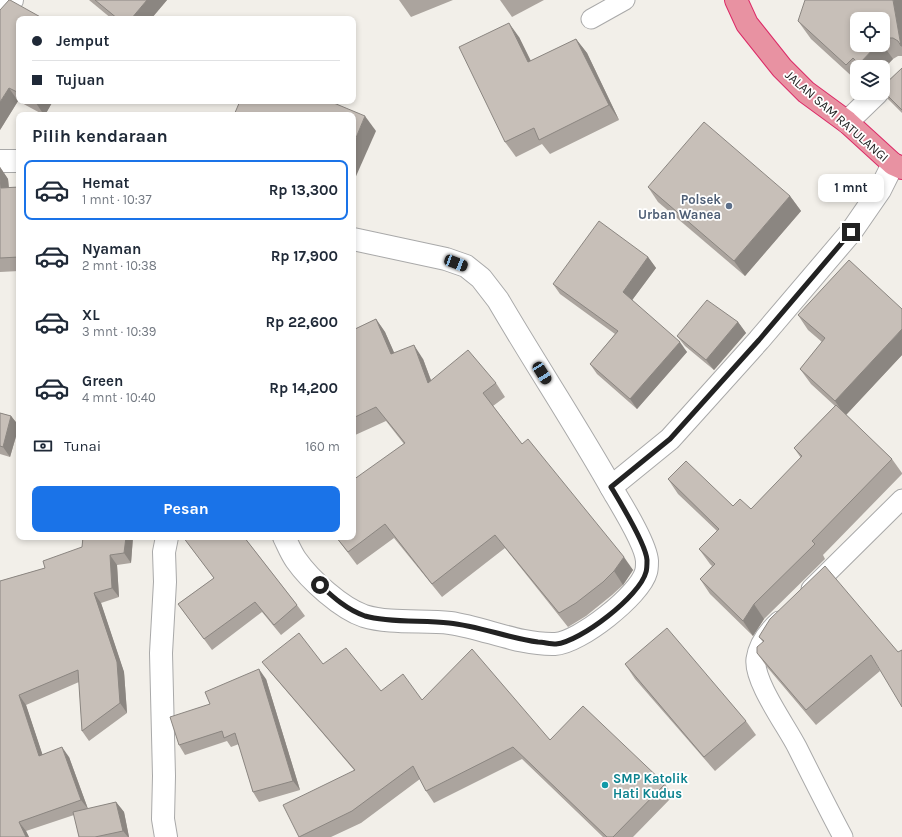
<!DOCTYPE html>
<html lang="id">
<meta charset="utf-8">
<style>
body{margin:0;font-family:Karla,sans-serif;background:#f2f2f3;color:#1f2937;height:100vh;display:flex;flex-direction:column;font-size:15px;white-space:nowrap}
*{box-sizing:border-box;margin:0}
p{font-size:13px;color:#747a83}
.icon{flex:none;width:22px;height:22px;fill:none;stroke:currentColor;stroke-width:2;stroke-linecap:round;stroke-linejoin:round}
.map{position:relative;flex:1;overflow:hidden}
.side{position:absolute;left:16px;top:112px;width:340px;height:428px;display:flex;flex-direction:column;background:#fff;border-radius:8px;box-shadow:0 2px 6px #0003}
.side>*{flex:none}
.hud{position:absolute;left:16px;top:16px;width:340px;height:88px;border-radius:8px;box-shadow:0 2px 6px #0003;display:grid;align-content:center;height:88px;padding:0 16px;background:#fff}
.controls{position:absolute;left:850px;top:12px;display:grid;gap:8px}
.controls a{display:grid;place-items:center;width:40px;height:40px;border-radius:8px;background:#fff;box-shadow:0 2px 6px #0003;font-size:20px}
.end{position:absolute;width:18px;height:18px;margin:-9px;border:5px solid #222;background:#fff;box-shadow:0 0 0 2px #fff}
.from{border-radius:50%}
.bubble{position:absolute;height:28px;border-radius:8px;background:#fff;box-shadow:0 2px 6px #0003;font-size:13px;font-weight:700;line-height:28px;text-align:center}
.car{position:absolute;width:12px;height:24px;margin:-12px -6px;border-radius:5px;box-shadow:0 0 3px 1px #0007;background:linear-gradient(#222 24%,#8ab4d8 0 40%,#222 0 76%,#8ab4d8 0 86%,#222 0)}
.hud b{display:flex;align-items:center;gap:14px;height:38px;font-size:15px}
.hud b+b{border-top:1px solid #e0e1e3}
.hud i{width:10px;height:10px;background:#1f2937}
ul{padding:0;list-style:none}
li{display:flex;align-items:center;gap:12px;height:60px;margin:0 8px 6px;padding:0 8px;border:2px solid transparent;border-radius:8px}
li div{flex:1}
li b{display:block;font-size:15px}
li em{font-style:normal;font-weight:700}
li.on{border-color:#1a73e8}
li>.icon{width:36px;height:36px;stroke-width:1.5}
h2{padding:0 16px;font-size:18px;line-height:48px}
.pay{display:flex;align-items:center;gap:10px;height:44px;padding:0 16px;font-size:15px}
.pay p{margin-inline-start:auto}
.primary-button{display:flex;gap:8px;margin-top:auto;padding:8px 16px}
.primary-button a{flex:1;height:46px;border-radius:8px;background:#1a73e8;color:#fff;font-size:16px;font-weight:700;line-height:46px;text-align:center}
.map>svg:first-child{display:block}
</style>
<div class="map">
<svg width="902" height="837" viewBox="0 0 902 837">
<rect width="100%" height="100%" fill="#f2efe9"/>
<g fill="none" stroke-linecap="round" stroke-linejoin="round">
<!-- lane casing -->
<g stroke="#a9a9a9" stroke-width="21">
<g id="lane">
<polyline points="591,19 625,0"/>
<polyline points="811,589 902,499"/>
<path d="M779,621C768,631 758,644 756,659C753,681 787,727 797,747C812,777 827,807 843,837"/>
</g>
</g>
<!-- street casing -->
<g stroke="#a9a9a9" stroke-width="24">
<g id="street">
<polyline points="0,16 12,0"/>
<polyline points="847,122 877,93"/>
<polyline points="0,161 19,161"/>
<polyline points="611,487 670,439 759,340 851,232 880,190 893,164"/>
<path d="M284,537C288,545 291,553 296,560C310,580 341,608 364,616C390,624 423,620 450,623C485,628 519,645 555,644C579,643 640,595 646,572C647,569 647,564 647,561C646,545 624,509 615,494C578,428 536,365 498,300L481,278L466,266L446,259L353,239"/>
<polyline points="166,837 163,819 164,776 161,653 165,582 164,552 167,537"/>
</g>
</g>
<!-- highway casing -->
<g stroke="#dc2a67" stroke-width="24">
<polyline id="highway" points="736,0 747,24 782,68 806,92 847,122 893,164 902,168"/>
</g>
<!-- lane -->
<use href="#lane" stroke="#fff" stroke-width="19"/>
<!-- street -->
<use href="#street" stroke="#fff" stroke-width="22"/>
<!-- highway -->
<use href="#highway" stroke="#e892a2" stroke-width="22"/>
</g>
<!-- wall -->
<g fill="#aba49e" fill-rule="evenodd">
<polygon points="89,0 167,0 151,19 112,19"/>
<polygon points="399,0 453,0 411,17"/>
<polygon points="500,0 544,0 512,17"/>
<path d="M902,0V56H898L893,59L883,67H857V81L811,39L798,21ZM857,19H883V45Z"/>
<polygon points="19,19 19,101 53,101 45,115 44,115 18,101 0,130"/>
<polygon points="519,37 531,61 576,39 587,53 619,120 550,154 542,144 516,157 505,142"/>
<polygon points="902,68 902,113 888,99 883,92 883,86"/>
<polygon points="0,167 8,179 9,188 19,187 19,271 0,272"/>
<polygon points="648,187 790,196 801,211 745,276 658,202"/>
<polygon points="648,257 656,268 632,300 687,352 637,409 597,374 590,364 615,334 560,294 553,284"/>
<polygon points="798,315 902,355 846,415 892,459 902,473 902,474 823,555 825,559 764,619 753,636 710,594 700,579 712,566 710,564 699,549 717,531 678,494 668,479 733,506 751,509 801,458 794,448 835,406 811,384 800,369 822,342 808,330"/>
<polygon points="376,319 385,332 394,353 423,359 431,380 496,383 505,397 493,406 522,444 633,570 623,585 612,595 586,616 568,627 505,548 442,597 394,538 357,565 336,537 353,537 404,444 386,421 353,436 353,330"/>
<polygon points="738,322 746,333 714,370 685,346 677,336"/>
<polygon points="0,413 11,416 19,426 10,457 0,454"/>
<polygon points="83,537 133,537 131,563 117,565 119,597 101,603 124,672 127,713 89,741 82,731 79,682 26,705 42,754 69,757 88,809 116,802 124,812 129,837 79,837 74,815 26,831 29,837 0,837 0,581 45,568 82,547"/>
<polygon points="183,537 244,537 297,605 305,616 281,635 262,612 212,650 178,604 214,578"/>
<polygon points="318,537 323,537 320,539"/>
<polygon points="825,566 880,671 816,725 767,667 757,653 763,642 759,637"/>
<polygon points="262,662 323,664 381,691 422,700 550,740 665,784 673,796 633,837 603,837 522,759 434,803 426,791 420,779 361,823 331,837 299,837 354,770 271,673"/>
<polygon points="625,664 746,721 756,735 715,771 635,679"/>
<polygon points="266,679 300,790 259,802 253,792 239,744 231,747 227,741 185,755 179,745 210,704"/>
</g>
<!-- shaded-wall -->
<g fill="#8b8681">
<polygon points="147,0 167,0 151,19 131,19"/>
<polygon points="893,0 902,0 902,47 901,46"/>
<polygon points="509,23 519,37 538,76 528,62"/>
<polygon points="576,39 587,53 619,120 609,105"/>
<polygon points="877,45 883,45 893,59 883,70 883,67 861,67 859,64"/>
<polygon points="9,88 18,101 0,130 0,102"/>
<polygon points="37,101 53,101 45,115 44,115 36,103"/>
<polygon points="365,116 376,131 353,183 353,145"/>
<polygon points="0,167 8,179 10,201 1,188 0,178"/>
<polygon points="790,196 801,211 745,276 734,261"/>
<polygon points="648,257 656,268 630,303 623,292"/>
<polygon points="376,319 385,332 401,368 391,354"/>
<polygon points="738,322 746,333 714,370 706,360"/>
<polygon points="902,329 902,355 845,416 835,401"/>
<polygon points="680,342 687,352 637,409 630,399"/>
<polygon points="414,345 423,359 437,397 428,383"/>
<polygon points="11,416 19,426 10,457 3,447"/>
<polygon points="126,537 133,537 131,563 124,553"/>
<polygon points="110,555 117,565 119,597 112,588"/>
<polygon points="624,557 633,570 623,585 614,571"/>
<polygon points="94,593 101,603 124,672 127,713 120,703"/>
<polygon points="754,604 764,619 753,636 743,621"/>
<polygon points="259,669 266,679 300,790 293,781"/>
<polygon points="19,695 26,705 46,765 39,756"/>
<polygon points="62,747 69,757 88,809 81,800"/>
<polygon points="116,802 124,812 129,837 128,837 123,831"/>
<polygon points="19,822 26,831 29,837 26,837"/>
</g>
<!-- building -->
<g fill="#c7bfb8" stroke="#8b8681">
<polygon points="9,0 10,0 44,19 19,19 19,93 9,88 0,102 0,10"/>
<polygon points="95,0 147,0 131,19 118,19"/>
<polygon points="805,0 893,0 901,46 898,41 893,38 886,38 883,39 883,19 857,19 857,45 877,45 859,64 853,58 846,65 798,21"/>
<polygon points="509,23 528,62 576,39 609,105 539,140 534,128 505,142 459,47"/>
<polygon points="902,68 902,110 883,91 883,86"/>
<polygon points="240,101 329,101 365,116 353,145 353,115 234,115"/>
<polygon points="704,122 790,196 734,261 648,187"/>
<polygon points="0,178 1,188 19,187 19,257 0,258"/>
<polygon points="599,221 648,257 623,292 680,342 630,399 590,364 618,331 553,284"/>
<polygon points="849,260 902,309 902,329 835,401 800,369 825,338 798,315"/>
<polygon points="707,300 738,322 706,360 677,336"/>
<polygon points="376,319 391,354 414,345 428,383 468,350 496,383 483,393 522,444 528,439 624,557 614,571 603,582 576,603 559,613 495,535 432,584 385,524 348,552 336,537 353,537 353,480 405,443 376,407 353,418 353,330"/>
<polygon points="836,405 892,459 812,541 815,544 754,604 743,621 700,579 715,564 699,549 719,529 668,479 686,461 733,506 740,499 751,509 802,456 794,448"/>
<polygon points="0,413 11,416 3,447 0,446"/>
<polygon points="83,537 126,537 124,553 110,555 112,588 94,593 117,662 120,703 82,731 78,670 19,695 39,756 62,747 81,800 19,822 26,837 0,837 0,581 45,568 43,561 82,547"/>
<polygon points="183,537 244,537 297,605 274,625 255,602 204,639 178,604 214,578"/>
<polygon points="825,566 898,652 902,650 902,707 871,655 806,710 757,653 757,647 764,641 759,637 760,635 770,619"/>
<polygon points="667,628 746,721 704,757 625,664"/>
<polygon points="299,633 323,664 346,648 381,691 403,674 422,700 472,649 550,740 583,706 665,784 613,837 607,837 513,747 426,791 413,766 352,811 299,837 283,805 355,770 262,662"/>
<polygon points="259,669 293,781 253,792 235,733 224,738 222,731 179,745 170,717 210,704 205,692"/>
<polygon points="116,802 123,831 95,837 79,837 73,812"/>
</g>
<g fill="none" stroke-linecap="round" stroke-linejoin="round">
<!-- route -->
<path stroke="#222" stroke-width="5" d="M320,585C333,597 347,610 365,616C389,623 423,620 449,623C479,626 508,638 538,642C543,642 550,644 556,644C580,642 640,596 646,572C647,569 647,564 647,560C646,544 620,502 611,487L670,439L759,340L851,232"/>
</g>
<!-- markers -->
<circle fill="#5c6f8a" stroke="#fff" stroke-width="1.5" cx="729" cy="206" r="4"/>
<circle fill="#0f9aa8" stroke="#fff" stroke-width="1.5" cx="605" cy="785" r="4"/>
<g text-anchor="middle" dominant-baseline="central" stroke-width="3.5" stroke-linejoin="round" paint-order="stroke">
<!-- street labels -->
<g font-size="13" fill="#222" stroke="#fff">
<text transform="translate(837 116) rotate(41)">JALAN SAM RATULANGI</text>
</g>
<!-- service labels -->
<g font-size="13" font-weight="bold" fill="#4e5e75" stroke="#fff" text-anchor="end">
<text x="721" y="199">Polsek<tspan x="721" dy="15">Urban Wanea</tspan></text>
</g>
<!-- culture labels -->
<g font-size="13" font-weight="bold" fill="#0d838f" stroke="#fff" text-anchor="start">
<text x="613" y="778">SMP Katolik<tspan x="613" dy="15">Hati Kudus</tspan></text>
</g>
</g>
</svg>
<div class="controls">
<a><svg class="icon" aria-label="locate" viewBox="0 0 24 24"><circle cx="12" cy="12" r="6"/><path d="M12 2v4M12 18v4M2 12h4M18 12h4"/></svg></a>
<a><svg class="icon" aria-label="layers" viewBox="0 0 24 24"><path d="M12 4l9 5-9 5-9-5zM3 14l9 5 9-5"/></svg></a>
</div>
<i class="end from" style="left:320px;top:585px"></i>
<i class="end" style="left:851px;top:232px"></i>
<div class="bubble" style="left:818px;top:174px;width:66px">1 mnt</div>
<i class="car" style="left:456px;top:263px;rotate:111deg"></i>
<i class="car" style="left:542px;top:373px;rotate:148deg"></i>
<div class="hud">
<b><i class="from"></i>Jemput</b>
<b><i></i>Tujuan</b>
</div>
<section class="side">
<h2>Pilih kendaraan</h2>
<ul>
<li class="on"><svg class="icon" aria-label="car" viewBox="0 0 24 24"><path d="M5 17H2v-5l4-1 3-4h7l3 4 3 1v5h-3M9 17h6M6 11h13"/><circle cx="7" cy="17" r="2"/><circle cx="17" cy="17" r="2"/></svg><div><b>Hemat</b><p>1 mnt · 10:37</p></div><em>Rp 13,300</em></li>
<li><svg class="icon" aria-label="car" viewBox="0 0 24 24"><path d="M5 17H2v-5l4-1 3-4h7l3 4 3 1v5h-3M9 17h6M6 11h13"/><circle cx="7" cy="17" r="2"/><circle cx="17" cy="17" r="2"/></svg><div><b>Nyaman</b><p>2 mnt · 10:38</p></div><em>Rp 17,900</em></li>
<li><svg class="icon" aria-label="car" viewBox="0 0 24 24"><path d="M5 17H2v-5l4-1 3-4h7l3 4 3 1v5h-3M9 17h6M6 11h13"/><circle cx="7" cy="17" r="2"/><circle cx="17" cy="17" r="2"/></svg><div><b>XL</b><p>3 mnt · 10:39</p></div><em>Rp 22,600</em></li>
<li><svg class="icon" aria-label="car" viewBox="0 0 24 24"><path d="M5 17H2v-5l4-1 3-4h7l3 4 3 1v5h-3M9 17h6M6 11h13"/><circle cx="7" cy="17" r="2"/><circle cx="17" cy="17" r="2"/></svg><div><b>Green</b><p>4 mnt · 10:40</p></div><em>Rp 14,200</em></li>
</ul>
<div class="pay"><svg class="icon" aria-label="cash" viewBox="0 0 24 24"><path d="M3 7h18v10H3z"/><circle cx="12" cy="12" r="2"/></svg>Tunai<p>160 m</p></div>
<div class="primary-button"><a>Pesan</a></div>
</section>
</div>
